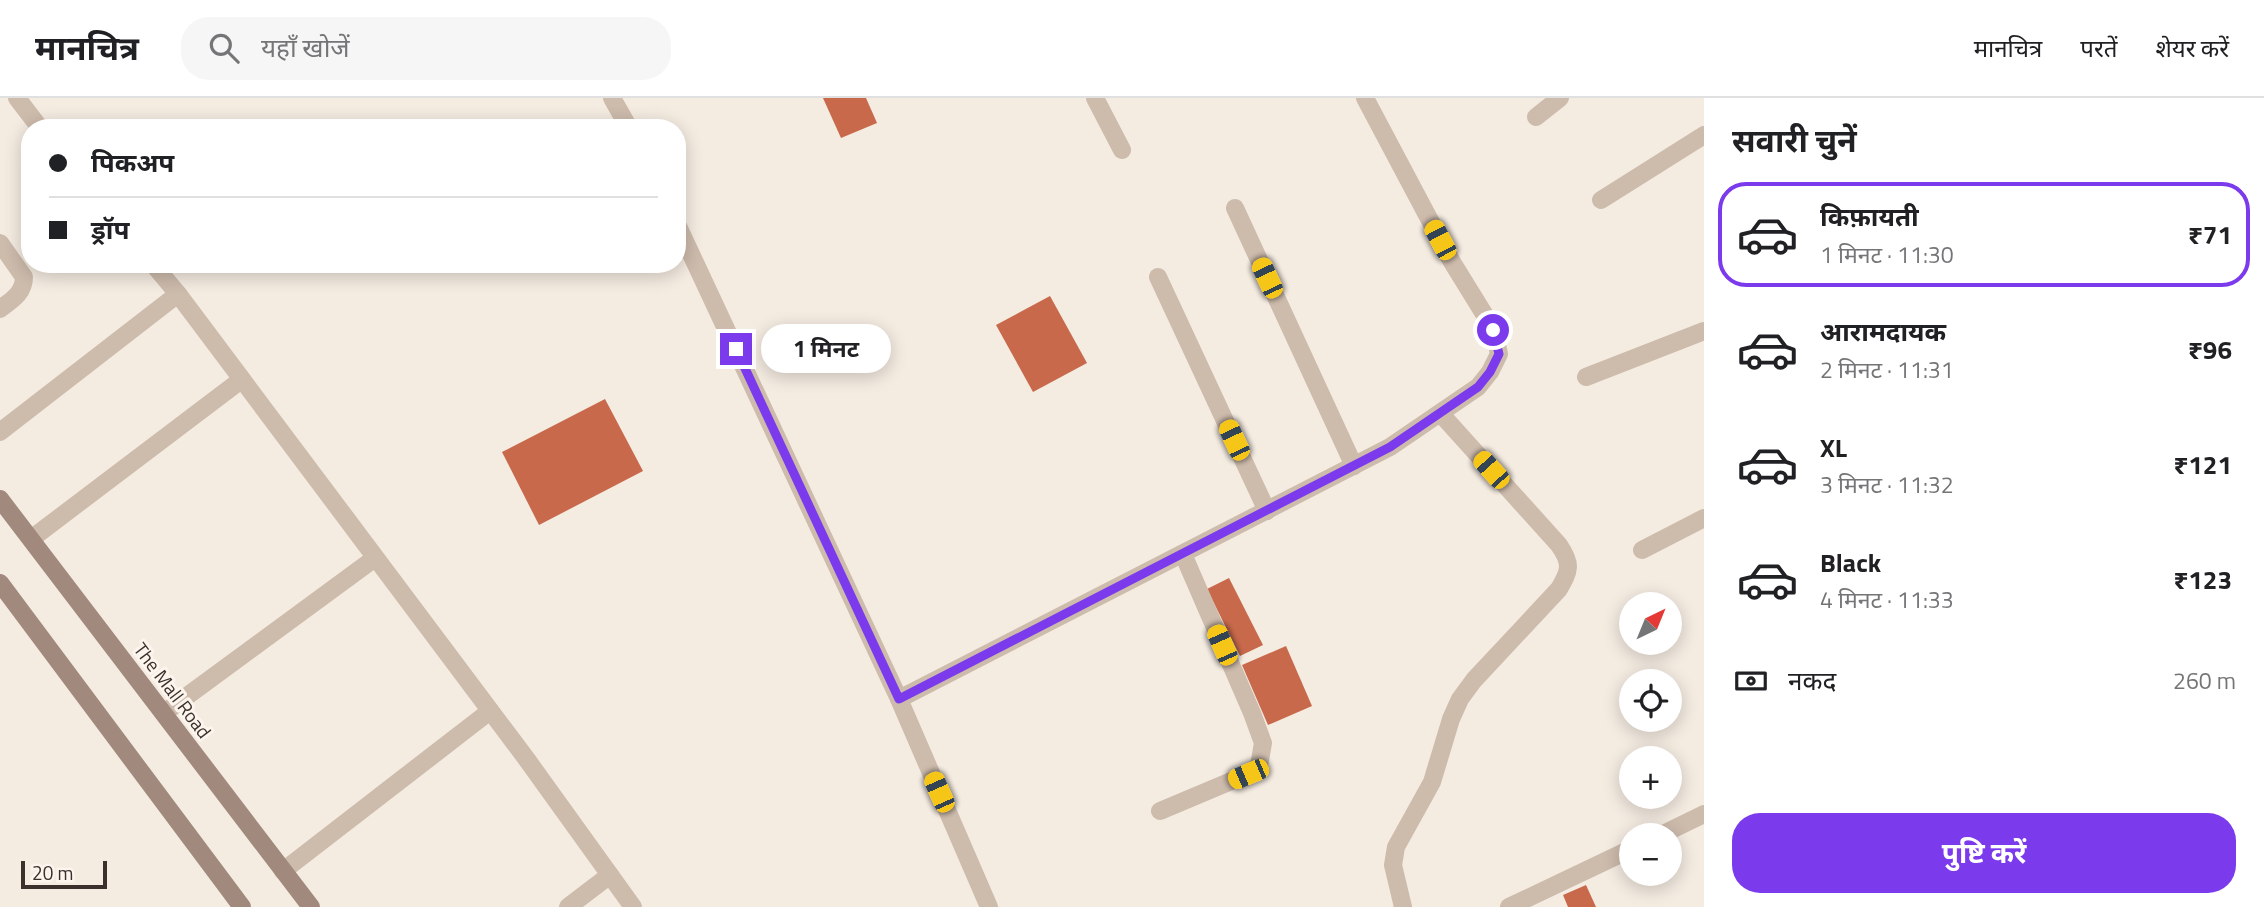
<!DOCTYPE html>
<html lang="hi">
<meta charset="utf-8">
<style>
body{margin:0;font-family:"Titillium Web","Noto Sans Devanagari",sans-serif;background:#f6f6f6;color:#202124;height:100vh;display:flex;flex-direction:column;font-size:26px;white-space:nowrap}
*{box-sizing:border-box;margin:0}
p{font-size:23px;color:#757577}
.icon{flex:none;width:38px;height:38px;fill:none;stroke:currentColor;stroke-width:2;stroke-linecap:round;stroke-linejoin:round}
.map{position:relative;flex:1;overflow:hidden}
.drawer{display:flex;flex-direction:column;background:#fff;width:560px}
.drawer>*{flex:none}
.guide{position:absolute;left:21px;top:21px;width:665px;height:154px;border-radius:28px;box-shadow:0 4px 18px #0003;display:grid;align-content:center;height:154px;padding:0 28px;background:#fff}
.needle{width:46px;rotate:43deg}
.controls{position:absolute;left:1619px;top:494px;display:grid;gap:14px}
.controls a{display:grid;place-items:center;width:63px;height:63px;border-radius:50%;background:#fff;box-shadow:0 4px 18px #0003;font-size:35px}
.scale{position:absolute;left:21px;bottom:18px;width:86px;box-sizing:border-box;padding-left:7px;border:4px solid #3b302b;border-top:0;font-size:19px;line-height:24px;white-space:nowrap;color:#3b302b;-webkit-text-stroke:5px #fbf5ee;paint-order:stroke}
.end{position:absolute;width:32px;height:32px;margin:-16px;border:9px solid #7c3aed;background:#fff;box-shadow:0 0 0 4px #fff}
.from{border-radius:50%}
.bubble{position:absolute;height:49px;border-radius:24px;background:#fff;box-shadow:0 4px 18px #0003;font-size:23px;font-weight:700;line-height:49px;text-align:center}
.car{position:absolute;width:21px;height:42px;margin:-21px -10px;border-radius:9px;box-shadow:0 0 5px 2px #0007;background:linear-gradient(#f5c518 24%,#345 0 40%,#f5c518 0 76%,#345 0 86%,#f5c518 0)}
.guide b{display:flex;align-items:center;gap:24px;height:66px;font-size:26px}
.guide b+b{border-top:2px solid #e0e0e0}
.guide i{width:18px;height:18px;background:#202124}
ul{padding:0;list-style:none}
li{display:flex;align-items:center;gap:21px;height:105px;margin:0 14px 10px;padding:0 14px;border:4px solid transparent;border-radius:28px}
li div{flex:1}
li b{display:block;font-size:26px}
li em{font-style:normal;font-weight:700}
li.on{border-color:#7c3aed}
li>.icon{width:63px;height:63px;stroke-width:1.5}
h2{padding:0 28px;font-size:32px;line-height:84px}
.pay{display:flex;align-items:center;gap:18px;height:77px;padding:0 28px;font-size:26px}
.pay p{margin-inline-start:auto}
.button{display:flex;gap:14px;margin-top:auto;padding:14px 28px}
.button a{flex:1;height:80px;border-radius:28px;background:#7c3aed;color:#fff;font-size:28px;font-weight:700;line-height:80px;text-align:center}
header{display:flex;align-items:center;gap:42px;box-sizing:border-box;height:98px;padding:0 35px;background:#fff;border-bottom:2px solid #e0e0e0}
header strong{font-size:33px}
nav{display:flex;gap:38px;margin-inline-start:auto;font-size:24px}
.search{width:490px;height:63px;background:#f6f6f6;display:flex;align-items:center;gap:18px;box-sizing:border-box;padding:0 24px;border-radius:28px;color:#757577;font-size:26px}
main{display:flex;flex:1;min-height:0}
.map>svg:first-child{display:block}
</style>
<header>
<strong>मानचित्र</strong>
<div class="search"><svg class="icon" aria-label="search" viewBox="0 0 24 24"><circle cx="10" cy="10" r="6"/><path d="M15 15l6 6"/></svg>यहाँ खोजें</div>
<nav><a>मानचित्र</a><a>परतें</a><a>शेयर करें</a></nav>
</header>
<main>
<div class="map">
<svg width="1704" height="809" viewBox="0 0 1704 809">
<rect width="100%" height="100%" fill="#f4ebe1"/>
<!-- building -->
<g fill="#c8694b">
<polygon points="823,0 866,0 877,25 841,40"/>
<polygon points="1050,198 1087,265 1033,294 996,227"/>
<polygon points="605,301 643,373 539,427 502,354"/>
<polygon points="1229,480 1263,547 1240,558 1207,491"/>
<polygon points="1286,548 1312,608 1268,627 1242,567"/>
<polygon points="1586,787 1596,809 1568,809 1563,797"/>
</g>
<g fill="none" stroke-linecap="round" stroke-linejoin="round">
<!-- street -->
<g stroke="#cdbbac" stroke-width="18">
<polyline points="17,0 40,30"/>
<polyline points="612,0 629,30"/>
<polyline points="1095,0 1122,52"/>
<polyline points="1536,19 1560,0"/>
<polyline points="1601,102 1704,37"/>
<polyline points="1235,110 1354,368"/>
<polyline points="677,126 899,601 989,809"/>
<path d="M0,145L24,179C24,195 12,202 0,211"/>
<polyline points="153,166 178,196 528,663 633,809"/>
<polyline points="1158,179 1267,413"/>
<polyline points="1586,279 1704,233"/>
<polyline points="0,334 178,196"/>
<polyline points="31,441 241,282"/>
<polyline points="1642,452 1704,420"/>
<polyline points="899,601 1390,349 1478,289 1490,274 1499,256 1494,232 1452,164 1365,0"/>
<polyline points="164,615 375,460"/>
<polyline points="1160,713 1248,676 1259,668 1263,645 1252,615 1183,456"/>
<polyline points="1661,737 1704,716"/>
<polyline points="283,773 490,613"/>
<polyline points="568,809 610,777"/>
<path d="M1403,809L1393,767L1396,749L1432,684L1451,621L1460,601L1474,582L1559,491C1570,472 1572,466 1559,447L1441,316"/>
<polyline points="1509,809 1631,751"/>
</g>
<!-- secondary -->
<g stroke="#a18a7d" stroke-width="18">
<polyline points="0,401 311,809"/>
<polyline points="0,485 242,809"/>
</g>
</g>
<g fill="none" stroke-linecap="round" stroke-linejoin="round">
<!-- route -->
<polyline stroke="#7c3aed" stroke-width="9" points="736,251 899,601 1390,349 1478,289 1490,274 1499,256 1493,232"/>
</g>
<g text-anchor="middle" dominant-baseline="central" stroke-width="6" stroke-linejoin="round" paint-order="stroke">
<!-- street labels -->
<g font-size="19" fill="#3b302b" stroke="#fbf5ee">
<text transform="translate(173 592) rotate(53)">The Mall Road</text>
</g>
</g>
</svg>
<div class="controls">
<a><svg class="needle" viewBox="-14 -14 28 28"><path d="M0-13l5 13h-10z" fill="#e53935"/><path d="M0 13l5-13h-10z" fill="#757577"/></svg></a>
<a><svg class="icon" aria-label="locate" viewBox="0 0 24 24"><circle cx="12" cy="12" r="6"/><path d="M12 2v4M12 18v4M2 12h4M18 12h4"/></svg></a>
<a>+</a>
<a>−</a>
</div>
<div class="scale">20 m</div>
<i class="end from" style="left:1493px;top:232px"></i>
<i class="end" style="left:736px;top:251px"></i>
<div class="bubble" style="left:761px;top:226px;width:130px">1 मिनट</div>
<i class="car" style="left:1440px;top:142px;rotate:332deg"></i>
<i class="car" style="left:1267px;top:180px;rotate:335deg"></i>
<i class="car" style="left:1234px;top:342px;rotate:335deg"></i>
<i class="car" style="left:1491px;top:372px;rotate:318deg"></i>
<i class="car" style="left:1222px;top:547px;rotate:336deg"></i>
<i class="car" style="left:1248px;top:676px;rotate:247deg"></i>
<i class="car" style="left:939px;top:694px;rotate:336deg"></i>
<div class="guide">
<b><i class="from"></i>पिकअप</b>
<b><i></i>ड्रॉप</b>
</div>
</div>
<section class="drawer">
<h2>सवारी चुनें</h2>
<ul>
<li class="on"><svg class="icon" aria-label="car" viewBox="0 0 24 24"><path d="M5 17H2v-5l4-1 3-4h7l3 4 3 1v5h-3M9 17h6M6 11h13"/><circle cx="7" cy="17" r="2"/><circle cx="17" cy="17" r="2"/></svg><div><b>किफ़ायती</b><p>1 मिनट · 11:30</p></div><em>₹71</em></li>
<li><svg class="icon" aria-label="car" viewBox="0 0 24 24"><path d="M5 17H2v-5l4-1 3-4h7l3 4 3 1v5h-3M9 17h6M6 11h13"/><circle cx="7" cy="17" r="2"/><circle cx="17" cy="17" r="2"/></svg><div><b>आरामदायक</b><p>2 मिनट · 11:31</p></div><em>₹96</em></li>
<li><svg class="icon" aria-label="car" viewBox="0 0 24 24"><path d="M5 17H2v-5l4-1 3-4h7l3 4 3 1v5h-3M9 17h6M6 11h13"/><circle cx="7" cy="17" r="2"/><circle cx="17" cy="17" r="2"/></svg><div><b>XL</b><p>3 मिनट · 11:32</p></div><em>₹121</em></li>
<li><svg class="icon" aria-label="car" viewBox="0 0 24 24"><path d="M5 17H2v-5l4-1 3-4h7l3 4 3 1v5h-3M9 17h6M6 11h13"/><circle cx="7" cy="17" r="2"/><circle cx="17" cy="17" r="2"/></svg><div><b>Black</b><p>4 मिनट · 11:33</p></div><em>₹123</em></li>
</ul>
<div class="pay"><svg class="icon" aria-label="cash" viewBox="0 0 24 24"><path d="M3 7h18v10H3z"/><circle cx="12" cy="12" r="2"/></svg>नकद<p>260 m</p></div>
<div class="button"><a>पुष्टि करें</a></div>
</section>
</main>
